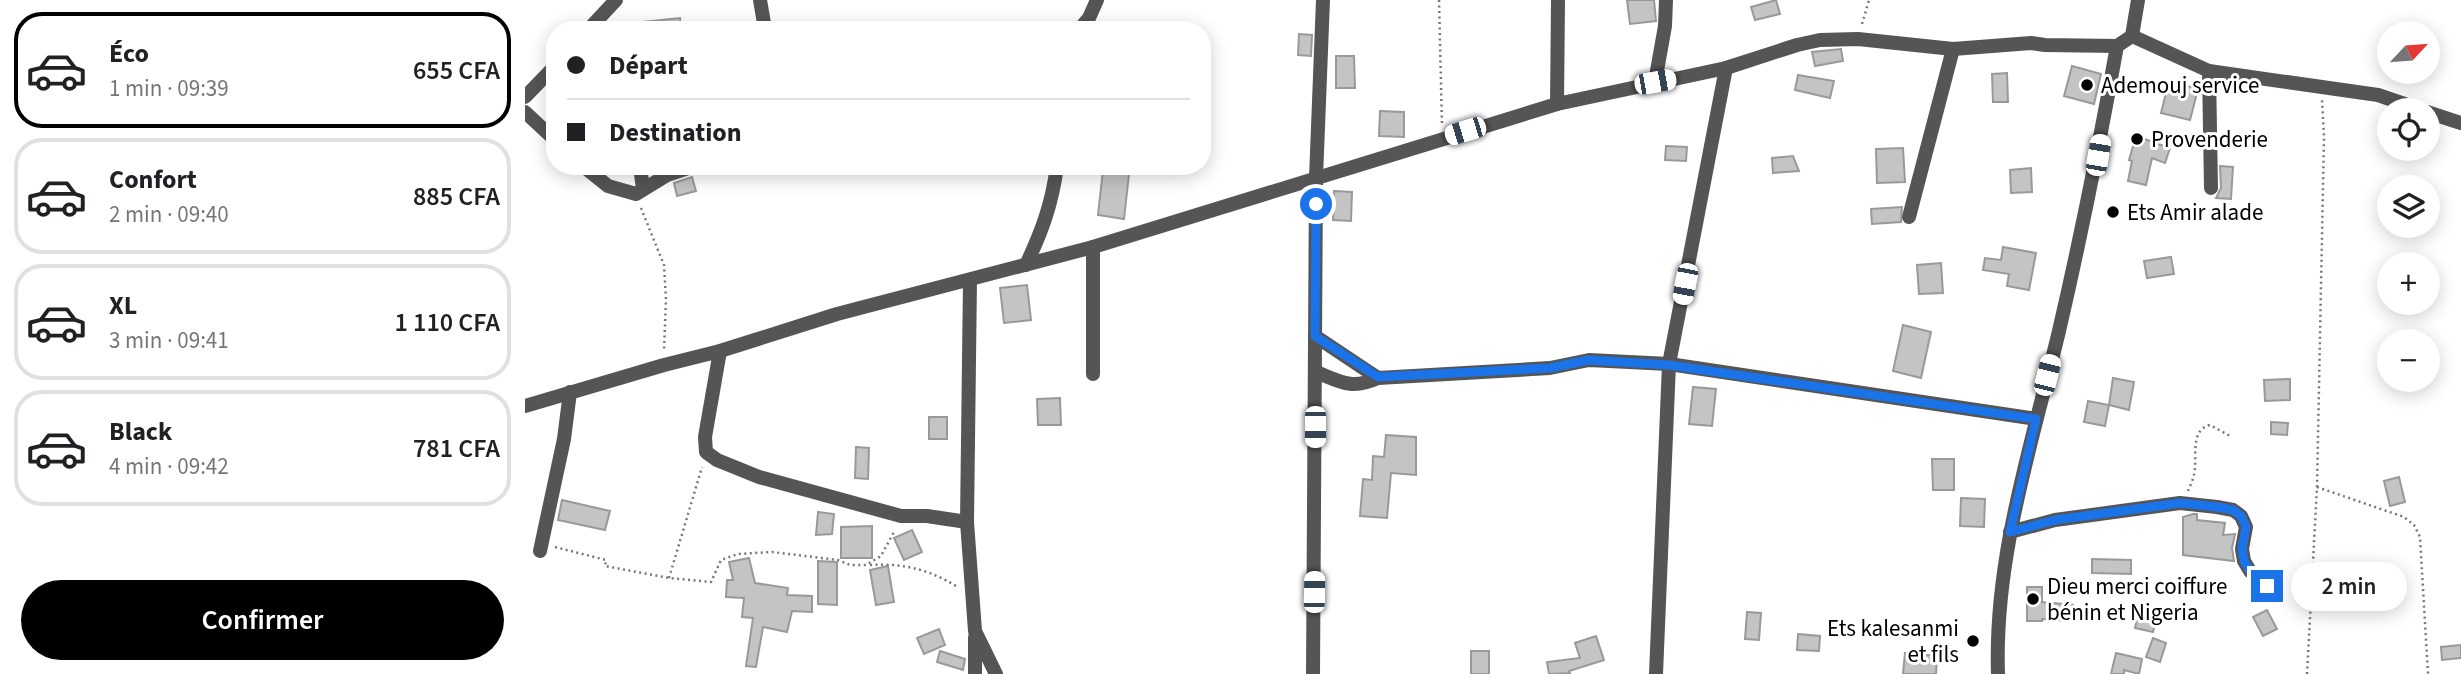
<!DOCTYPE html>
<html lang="fr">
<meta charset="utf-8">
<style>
body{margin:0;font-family:"Source Sans 3",sans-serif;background:#f6f6f6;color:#202124;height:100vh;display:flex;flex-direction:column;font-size:26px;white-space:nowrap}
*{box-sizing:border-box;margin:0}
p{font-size:23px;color:#757577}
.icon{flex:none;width:38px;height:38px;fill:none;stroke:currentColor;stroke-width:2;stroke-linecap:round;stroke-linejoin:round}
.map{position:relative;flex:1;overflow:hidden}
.details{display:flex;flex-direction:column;background:#fff;width:525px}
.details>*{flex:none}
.top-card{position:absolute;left:21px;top:21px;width:665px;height:154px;border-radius:28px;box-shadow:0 4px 18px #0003;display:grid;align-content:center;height:154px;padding:0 21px;background:#fff}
.needle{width:46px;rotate:64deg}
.tools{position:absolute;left:1852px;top:21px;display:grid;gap:14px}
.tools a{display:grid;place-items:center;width:63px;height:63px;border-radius:50%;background:#fff;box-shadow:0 4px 18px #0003;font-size:35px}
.end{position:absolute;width:32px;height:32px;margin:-16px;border:9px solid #1a73e8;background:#fff;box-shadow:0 0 0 4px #fff}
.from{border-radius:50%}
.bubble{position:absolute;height:49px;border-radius:24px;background:#fff;box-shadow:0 4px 18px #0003;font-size:23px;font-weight:600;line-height:49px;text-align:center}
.car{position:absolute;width:21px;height:42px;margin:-21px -10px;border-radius:9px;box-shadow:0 0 5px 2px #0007;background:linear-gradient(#fff 24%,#345 0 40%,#fff 0 76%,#345 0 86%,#fff 0)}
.top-card b{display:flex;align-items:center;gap:24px;height:66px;font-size:26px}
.top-card b+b{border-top:2px solid #e0e0e0}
.top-card i{width:18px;height:18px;background:#202124}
ul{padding:12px 0 0;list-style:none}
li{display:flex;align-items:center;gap:21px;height:116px;margin:0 14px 10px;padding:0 7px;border:4px solid #e0e0e0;border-radius:28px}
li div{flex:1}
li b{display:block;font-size:26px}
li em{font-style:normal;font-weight:600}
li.active{border-color:#000}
li>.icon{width:63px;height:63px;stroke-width:1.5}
.action{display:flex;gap:14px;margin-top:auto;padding:14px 21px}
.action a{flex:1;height:80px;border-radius:42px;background:#000;color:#fff;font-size:28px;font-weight:600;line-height:80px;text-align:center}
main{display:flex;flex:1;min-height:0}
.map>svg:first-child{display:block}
</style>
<main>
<section class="details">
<ul>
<li class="active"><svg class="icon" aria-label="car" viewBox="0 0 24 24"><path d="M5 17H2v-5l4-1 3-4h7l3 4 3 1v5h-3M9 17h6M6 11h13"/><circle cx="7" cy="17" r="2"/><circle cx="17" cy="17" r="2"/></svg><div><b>Éco</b><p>1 min · 09:39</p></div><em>655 CFA</em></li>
<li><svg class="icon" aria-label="car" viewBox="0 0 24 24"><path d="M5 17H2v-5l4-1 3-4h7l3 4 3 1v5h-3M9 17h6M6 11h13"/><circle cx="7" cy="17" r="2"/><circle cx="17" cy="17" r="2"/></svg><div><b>Confort</b><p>2 min · 09:40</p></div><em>885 CFA</em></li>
<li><svg class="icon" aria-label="car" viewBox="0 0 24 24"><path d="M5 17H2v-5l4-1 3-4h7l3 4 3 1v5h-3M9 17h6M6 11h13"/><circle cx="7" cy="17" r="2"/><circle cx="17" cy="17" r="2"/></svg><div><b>XL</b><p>3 min · 09:41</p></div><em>1 110 CFA</em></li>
<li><svg class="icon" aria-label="car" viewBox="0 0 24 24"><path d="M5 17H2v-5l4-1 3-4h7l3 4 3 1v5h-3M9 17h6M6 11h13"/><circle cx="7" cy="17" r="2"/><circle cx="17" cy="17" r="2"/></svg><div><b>Black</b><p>4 min · 09:42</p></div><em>781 CFA</em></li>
</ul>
<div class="action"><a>Confirmer</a></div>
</section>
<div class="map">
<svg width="1936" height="674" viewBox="0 0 1936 674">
<rect width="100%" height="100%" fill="#fff"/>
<!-- building -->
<g fill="#c4c4c4" stroke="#999" stroke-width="2">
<polygon points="1102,0 1129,0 1131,21 1105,24"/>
<polygon points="1251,0 1255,14 1230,20 1226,7"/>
<polygon points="155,18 156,30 118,30 118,22"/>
<polygon points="774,34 787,35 786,56 773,55"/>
<polygon points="1316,49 1318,61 1290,66 1287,52"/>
<polygon points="811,56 829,56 830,88 811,88"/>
<polygon points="1547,66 1576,74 1569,104 1539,96"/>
<polygon points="1482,73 1483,102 1468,102 1467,74"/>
<polygon points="1273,75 1309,81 1305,98 1270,90"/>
<polygon points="1644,81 1673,89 1665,120 1636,113"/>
<polygon points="855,111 879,112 879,137 854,136"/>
<polygon points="1611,136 1645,148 1640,163 1627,158 1621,185 1603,181 1607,161 1604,160"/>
<polygon points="1141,146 1162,147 1161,161 1140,160"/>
<polygon points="1378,148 1380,182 1352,183 1351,149"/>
<polygon points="1268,156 1274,171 1248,173 1247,158"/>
<polygon points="1695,166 1708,167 1706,199 1691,198 1696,188"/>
<polygon points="1506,168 1507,192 1486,193 1485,170"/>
<polygon points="578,170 604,174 599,219 573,215"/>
<polygon points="167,177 171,191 152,196 149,183"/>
<polygon points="809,191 827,192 826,221 808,220"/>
<polygon points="1377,207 1376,222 1347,224 1346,209"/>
<polygon points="1478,247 1511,253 1504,290 1482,286 1484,274 1458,270 1460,258 1476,260"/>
<polygon points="1646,257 1649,274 1622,278 1619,261"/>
<polygon points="1416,263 1418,293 1394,294 1392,265"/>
<polygon points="502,285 506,320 479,323 475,288"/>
<polygon points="1378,325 1406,332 1396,378 1368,371"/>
<polygon points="1588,378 1609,382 1604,410 1584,405"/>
<polygon points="1765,379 1765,400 1740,401 1739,380"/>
<polygon points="1168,387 1191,389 1187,426 1164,424"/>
<polygon points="535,398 536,425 513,425 512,399"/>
<polygon points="1563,401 1584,405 1580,426 1559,422"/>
<rect x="404" y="417" width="18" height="22"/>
<polygon points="1746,422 1763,423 1762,435 1746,434"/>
<polygon points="861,435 891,437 891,475 866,473 862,518 835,516 838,479 847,480 848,456 859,457"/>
<polygon points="331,447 344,448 343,479 330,478"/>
<polygon points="1407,459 1429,459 1429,490 1408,490"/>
<polygon points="1874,477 1880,502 1865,506 1859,481"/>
<polygon points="1436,498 1460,499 1459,527 1435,526"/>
<polygon points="37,500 85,511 80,530 33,520"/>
<polygon points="293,512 309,514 307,534 291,535"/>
<polygon points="1668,514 1672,514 1672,520 1700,523 1698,535 1710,534 1707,548 1709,561 1658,555 1658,517"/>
<polygon points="347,526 347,558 316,558 316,527"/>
<polygon points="387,530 397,552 379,560 369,538"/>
<polygon points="224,558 230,583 263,588 262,595 287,596 287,612 267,611 262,632 238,627 231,667 221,666 228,618 217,617 219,598 201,597 202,580 208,580 204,562"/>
<polygon points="1567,559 1606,560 1606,574 1567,573"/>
<polygon points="293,561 312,562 312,605 293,604"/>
<polygon points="363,566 369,602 351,605 345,570"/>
<polygon points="1502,587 1517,587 1517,602 1548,605 1546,621 1517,619 1517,621 1502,621"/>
<polygon points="1742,610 1752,629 1738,636 1728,617"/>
<polygon points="1614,611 1632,615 1628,632 1610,628"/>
<polygon points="1222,612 1236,613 1234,640 1220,639"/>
<polygon points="414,629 420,645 399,654 392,638"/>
<polygon points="1273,634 1295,636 1294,651 1272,650"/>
<polygon points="1071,636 1079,660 1044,671 1045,673 1024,674 1022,662 1055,658 1050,643"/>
<polygon points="1628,638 1641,643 1635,662 1621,657"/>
<polygon points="1936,645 1936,658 1917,660 1916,647"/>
<polygon points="415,651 440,659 438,670 412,662"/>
<rect x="946" y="651" width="18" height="23"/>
<polygon points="1380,653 1412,656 1411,674 1378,674"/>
<polygon points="1591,653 1617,659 1614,674 1599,670 1599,674 1586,674"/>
</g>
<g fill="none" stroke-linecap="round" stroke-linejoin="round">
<!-- path -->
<g stroke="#777" stroke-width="2.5" stroke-dasharray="2 3.5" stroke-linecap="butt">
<polyline points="914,0 917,126"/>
<polyline points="1337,24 1344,0"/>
<polyline points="116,208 139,265 141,299 139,351"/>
<polyline points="1792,487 1879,517 1889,525 1895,537 1903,674"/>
<path d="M1663,491C1665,486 1668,480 1669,475C1673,458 1664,430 1685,425L1707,437"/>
<polyline points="30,547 81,560 80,566 144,578 186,582 196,560 213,554 247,552 313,560 325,565 341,565 356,556 370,530"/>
<path d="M345,565C377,563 403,569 431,586"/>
<polyline points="144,578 177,467"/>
<polyline points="1782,674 1792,487 1799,136 1797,100"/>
</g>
<!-- minor -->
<g stroke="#555" stroke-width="14">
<polyline points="235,0 240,29"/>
<polyline points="63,30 91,0"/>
<polyline points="554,30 564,18 572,0"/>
<polyline points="1607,36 1684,71 1853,95 1897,110"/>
<polyline points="1684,71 1686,188"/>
<polyline points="1130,82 1140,26 1141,0"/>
<polyline points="0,97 30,66"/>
<polyline points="1032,104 1033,0"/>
<polyline points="0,112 30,140"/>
<polyline points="1902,112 1936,123"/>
<polyline points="58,166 83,186 111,194 142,175 169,166"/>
<polyline points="115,166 118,189"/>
<polyline points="1384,217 1428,49"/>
<polyline points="568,247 568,374"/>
<path d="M501,265C517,231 527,204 532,166"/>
<polyline points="445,280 442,522 450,631 471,674"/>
<polyline points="790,336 853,378 1025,368 1064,360 1144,364 1511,419"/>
<polyline points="195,351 180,437 181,452 192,460 234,477 376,516 402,516 442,522"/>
<path d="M791,372C816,382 827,390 853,378"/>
<polyline points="0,406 139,365 195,351 312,314 568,247 1032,104 1201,68 1272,45 1295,40 1333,39 1428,49 1506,43 1520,45 1592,46"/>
<polyline points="1485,532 1530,520 1655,503 1692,507 1708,510 1716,516 1721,527 1717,549 1719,561 1725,571 1743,586"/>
<polyline points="15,551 39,439 45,392"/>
<polyline points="450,637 450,674"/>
<polyline points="788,674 791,178 798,0"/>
<polyline points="1131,674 1144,364 1201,68"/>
<path d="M1473,674C1469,557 1507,444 1534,331C1556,236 1575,141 1592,46L1607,36L1613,0"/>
</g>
</g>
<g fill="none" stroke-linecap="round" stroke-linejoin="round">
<!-- route -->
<polyline stroke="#1a73e8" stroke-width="9" points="791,204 790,336 853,377 1025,368 1064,360 1144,365 1511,419 1485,532 1530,520 1655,503 1692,507 1708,510 1716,516 1721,527 1717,549 1719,561 1725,571 1742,586"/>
</g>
<!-- markers -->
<g fill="#000" stroke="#fff" stroke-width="2.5">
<circle cx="1562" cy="85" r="7"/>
<circle cx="1612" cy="139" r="7"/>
<circle cx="1588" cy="212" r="7"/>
<circle cx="1508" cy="599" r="7"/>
<circle cx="1448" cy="641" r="7"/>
</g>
<g text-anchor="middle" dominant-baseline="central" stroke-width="6" stroke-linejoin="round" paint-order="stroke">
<!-- poi labels -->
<g font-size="23" fill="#000" stroke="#fff" text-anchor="start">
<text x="1576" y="85">Ademouj service</text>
<text x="1626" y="139">Provenderie</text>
<text x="1602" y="212">Ets Amir alade</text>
<text x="1522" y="586">Dieu merci coiffure<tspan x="1522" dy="26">bénin et Nigeria</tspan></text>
<text x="1434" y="628" text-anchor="end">Ets kalesanmi<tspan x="1434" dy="26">et fils</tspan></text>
</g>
</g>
</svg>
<div class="tools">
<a><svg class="needle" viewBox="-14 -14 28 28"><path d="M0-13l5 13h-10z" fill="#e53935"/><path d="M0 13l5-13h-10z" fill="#757577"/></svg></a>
<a><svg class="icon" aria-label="locate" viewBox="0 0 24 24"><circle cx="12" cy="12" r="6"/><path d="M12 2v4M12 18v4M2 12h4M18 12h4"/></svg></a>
<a><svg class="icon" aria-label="layers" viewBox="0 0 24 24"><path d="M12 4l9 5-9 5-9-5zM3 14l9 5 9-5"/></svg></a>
<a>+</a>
<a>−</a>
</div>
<i class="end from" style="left:791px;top:204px"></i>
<i class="end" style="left:1742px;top:586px"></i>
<div class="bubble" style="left:1766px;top:562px;width:116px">2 min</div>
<i class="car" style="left:1130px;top:82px;rotate:80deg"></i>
<i class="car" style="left:940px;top:131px;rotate:253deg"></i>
<i class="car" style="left:1573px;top:155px;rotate:10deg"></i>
<i class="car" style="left:1160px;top:284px;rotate:191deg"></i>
<i class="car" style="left:1522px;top:375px;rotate:14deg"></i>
<i class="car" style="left:790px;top:427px;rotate:180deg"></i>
<i class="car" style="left:789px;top:592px;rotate:1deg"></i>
<div class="top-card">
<b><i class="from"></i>Départ</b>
<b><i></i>Destination</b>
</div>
</div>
</main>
